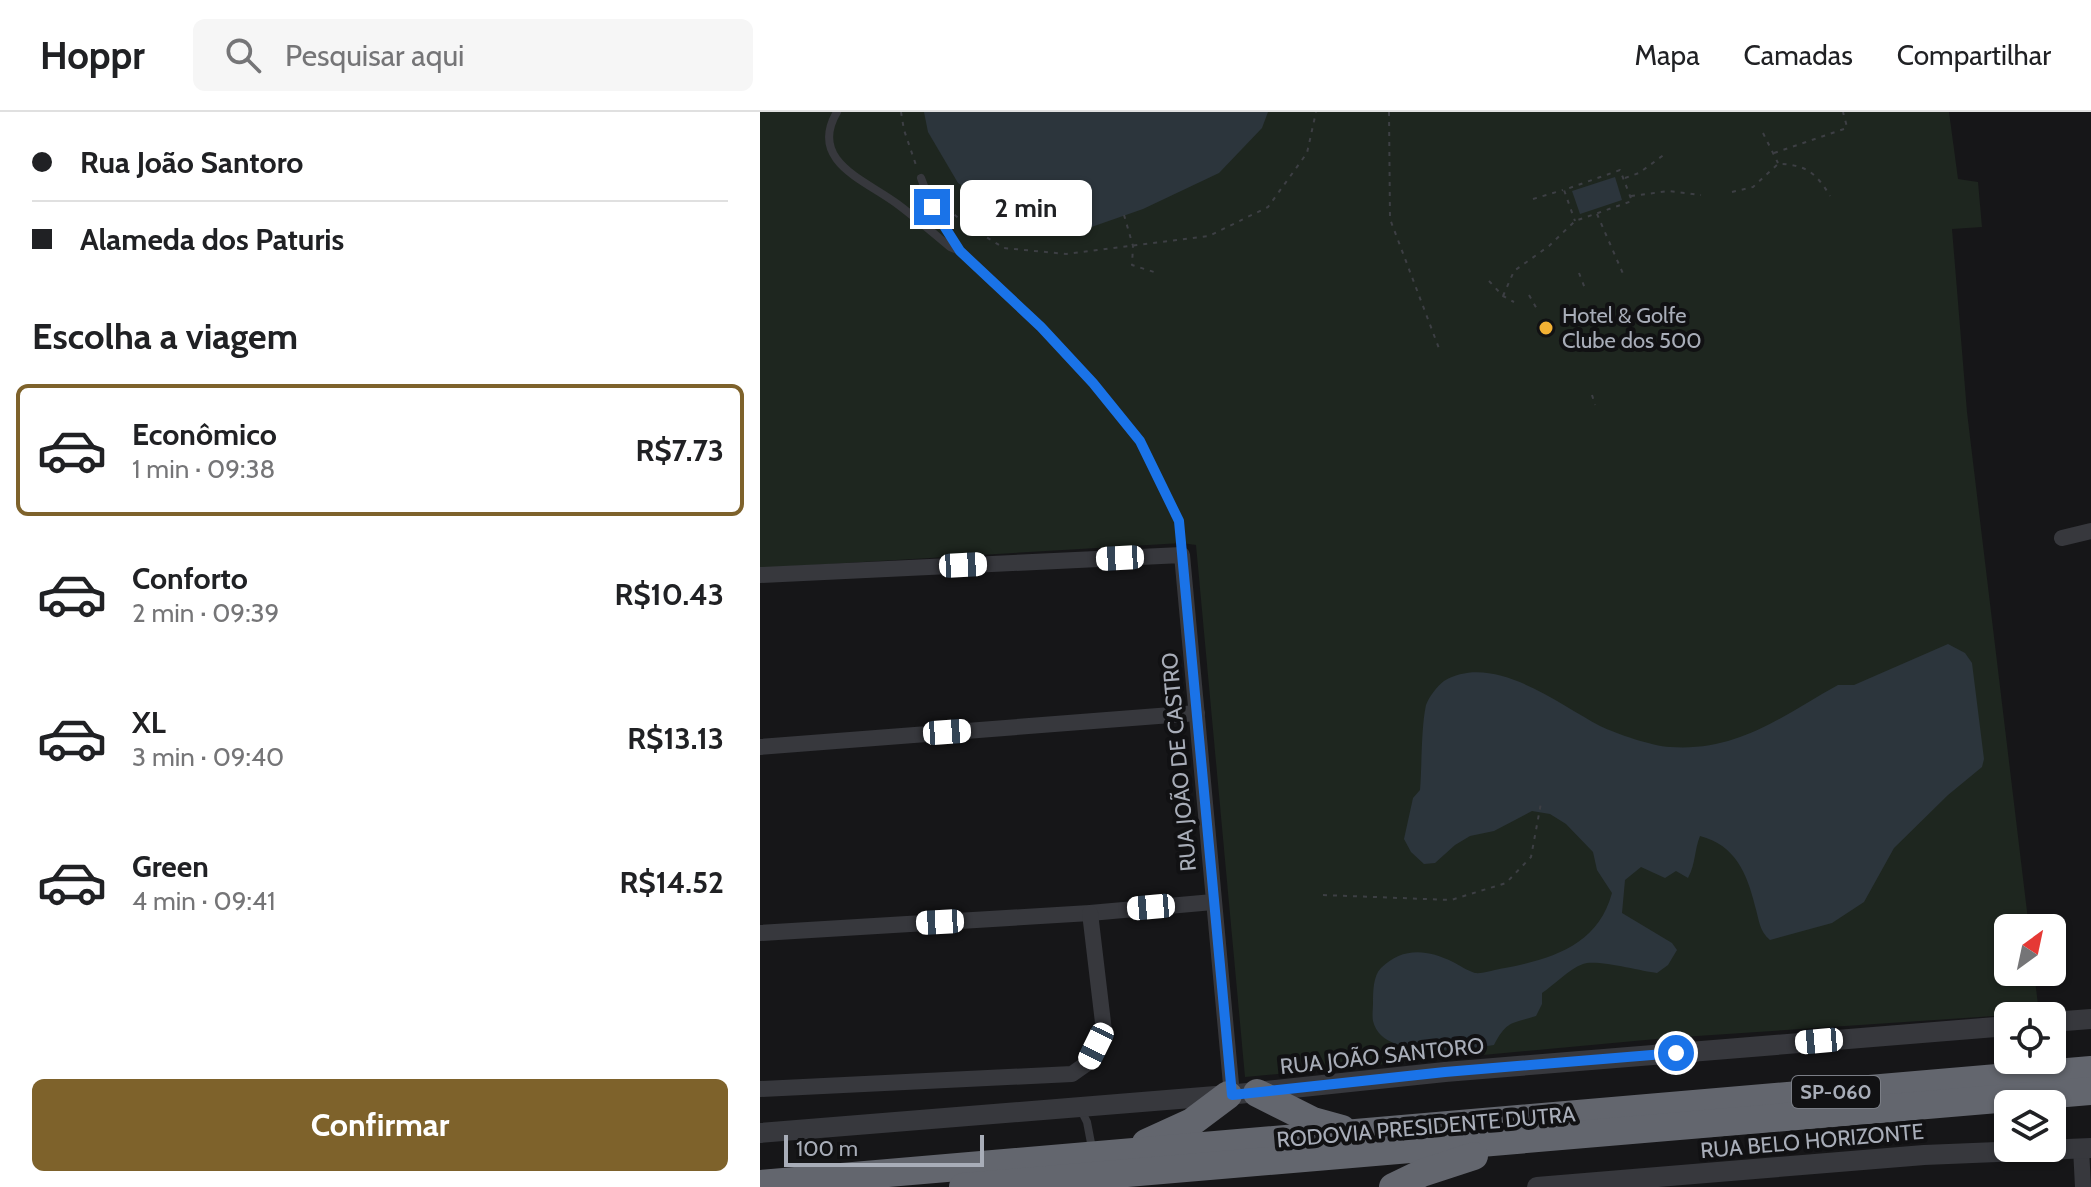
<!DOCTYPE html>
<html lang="pt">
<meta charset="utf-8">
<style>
body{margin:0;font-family:Cabin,sans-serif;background:#f6f6f6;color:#202124;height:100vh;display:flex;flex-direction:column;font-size:30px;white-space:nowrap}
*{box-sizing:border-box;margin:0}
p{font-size:26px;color:#757577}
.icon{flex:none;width:44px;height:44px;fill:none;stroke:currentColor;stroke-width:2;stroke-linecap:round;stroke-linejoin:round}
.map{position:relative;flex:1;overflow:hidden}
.side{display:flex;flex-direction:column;background:#fff;width:760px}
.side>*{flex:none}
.hud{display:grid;align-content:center;height:176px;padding:0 32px;background:#fff}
.needle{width:52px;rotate:33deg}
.tools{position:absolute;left:1234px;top:802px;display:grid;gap:16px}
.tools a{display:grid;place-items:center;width:72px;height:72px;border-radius:12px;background:#fff;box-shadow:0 2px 6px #0004;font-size:40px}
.scale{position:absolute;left:24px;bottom:20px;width:200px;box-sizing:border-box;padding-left:8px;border:4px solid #a8adb8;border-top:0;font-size:22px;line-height:28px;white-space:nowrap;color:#a8adb8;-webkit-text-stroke:6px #111113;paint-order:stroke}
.end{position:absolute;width:36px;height:36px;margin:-18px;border:10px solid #1a73e8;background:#fff;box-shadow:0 0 0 4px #fff}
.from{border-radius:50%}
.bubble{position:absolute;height:56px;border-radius:12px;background:#fff;box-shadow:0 2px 6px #0004;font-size:26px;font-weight:700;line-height:56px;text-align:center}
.car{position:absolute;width:24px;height:48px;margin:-24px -12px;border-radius:10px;box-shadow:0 0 6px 2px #0007;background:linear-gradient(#fff 24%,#345 0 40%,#fff 0 76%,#345 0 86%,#fff 0)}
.hud b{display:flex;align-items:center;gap:28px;height:76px;font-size:30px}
.hud b+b{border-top:2px solid #e0e0e0}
.hud i{width:20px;height:20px;background:#202124}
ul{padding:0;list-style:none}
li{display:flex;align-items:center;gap:24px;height:132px;margin:0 16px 12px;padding:0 16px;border:4px solid transparent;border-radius:12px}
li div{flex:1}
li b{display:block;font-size:30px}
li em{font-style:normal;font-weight:700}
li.current{border-color:#7e622b}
li>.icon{width:72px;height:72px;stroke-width:1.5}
h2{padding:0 32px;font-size:36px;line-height:96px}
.cta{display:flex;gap:16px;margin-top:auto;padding:16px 32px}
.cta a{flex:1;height:92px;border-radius:12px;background:#7e622b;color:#fff;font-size:32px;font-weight:700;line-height:92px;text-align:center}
header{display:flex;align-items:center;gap:48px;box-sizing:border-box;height:112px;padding:0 40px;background:#fff;border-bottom:2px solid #e0e0e0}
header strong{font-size:38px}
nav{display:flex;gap:44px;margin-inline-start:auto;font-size:28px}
.search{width:560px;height:72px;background:#f6f6f6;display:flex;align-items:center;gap:20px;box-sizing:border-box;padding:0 28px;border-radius:12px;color:#757577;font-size:30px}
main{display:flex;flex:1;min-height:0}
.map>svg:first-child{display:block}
</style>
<header>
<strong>Hoppr</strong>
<div class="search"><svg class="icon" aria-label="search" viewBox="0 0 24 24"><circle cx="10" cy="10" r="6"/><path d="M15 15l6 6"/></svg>Pesquisar aqui</div>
<nav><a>Mapa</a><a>Camadas</a><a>Compartilhar</a></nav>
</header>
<main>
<section class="side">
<div class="hud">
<b><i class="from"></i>Rua João Santoro</b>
<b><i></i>Alameda dos Paturis</b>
</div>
<h2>Escolha a viagem</h2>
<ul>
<li class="current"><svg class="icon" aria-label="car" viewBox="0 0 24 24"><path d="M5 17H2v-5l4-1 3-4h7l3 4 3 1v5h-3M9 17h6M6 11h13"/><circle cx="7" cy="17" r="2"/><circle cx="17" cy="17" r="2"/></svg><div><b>Econômico</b><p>1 min · 09:38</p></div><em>R$7.73</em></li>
<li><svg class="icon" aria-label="car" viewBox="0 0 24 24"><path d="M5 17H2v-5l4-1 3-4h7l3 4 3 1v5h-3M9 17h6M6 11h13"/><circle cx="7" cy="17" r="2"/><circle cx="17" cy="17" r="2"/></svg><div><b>Conforto</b><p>2 min · 09:39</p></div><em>R$10.43</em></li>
<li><svg class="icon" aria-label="car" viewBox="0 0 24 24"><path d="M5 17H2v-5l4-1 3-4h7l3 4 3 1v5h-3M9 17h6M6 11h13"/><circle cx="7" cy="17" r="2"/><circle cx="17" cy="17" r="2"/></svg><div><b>XL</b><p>3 min · 09:40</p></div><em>R$13.13</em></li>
<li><svg class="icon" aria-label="car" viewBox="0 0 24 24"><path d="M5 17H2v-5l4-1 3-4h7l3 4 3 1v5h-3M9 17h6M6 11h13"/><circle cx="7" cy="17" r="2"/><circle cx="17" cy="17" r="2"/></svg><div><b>Green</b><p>4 min · 09:41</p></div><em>R$14.52</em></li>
</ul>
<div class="cta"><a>Confirmar</a></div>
</section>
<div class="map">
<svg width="1331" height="1075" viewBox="0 0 1331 1075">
<rect width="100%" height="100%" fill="#161618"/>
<!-- green -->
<polygon fill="#1e261f" points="0,0 1189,0 1198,67 1218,70 1222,115 1192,117 1207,300 1269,816 1248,816 1248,860 1274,860 1279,901 907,926 485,965 436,433 422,431 0,456"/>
<!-- water -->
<g fill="#2c353c">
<polygon points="164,0 508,0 502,16 459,61 383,97 320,119 265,115 198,71 168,20"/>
<polygon points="855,65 862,88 820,102 812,79"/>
<path d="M1188,532L1205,541L1212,551L1224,647L1222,655L1188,683L1134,736L1104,790L1072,811L1010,828C999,819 999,807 995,794C987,761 975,733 940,724C934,739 936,751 928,766L916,759L905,766L881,755L865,768L862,801L912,831L917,838L908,853L897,861C880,859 836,847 823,852C809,857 794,873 782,881V892L776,904C752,912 747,908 734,933C705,937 622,949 613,909C612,904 613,896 613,891C613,880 613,864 621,856C642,835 667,837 693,850C699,853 708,859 715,861C723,862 736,857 745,856C792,847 838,833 852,781L837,758L833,740L806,712L790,702L772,699L734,719L710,724L695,733L675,751L664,752L651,740L644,727L653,686L660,678C662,654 661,616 666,593C669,585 677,574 684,569C733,540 797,591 840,614C857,622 892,634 910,635C978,640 1022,604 1078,573H1094Z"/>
</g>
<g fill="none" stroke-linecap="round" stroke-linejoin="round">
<!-- path -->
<g stroke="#3d3f44" stroke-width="2" stroke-dasharray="4 6" stroke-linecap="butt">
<polyline points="141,0 144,18 157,56"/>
<polyline points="629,0 630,107 680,239"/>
<polyline points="1003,21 1018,51"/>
<polyline points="1014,41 1084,17 1087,15 1083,0"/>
<polyline points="865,66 879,61 905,42"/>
<path d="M972,80L993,75L1018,52C1046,52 1057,62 1070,84"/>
<polyline points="871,84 909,79 941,83"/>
<polyline points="773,87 803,78"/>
<polyline points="187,96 205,112 244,136 306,142 449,124 508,95 547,41 556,0"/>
<polyline points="837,102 864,164"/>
<polyline points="364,103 373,134 372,153 394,160"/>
<polyline points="819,161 826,179"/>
<polyline points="729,169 743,184 754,190"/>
<polyline points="769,183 777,197"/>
<polyline points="743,184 754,159 789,134 815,109 872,89 860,58 804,78 815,109"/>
<polyline points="832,283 835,293"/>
<polyline points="563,783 691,788 746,771 771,745 781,691"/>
</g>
<!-- service -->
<g stroke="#37383d" stroke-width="8">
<path d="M77,0C48,49 105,68 136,91C155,105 172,120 190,135L200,139"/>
<polyline points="161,66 172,95 200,139 281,215 333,271 380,329 419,409 422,443"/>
<polyline points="321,998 327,1010 331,1031"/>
</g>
<!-- minor -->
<g stroke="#37383d" stroke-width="16">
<polyline points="1302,426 1331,419"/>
<polyline points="0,463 422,443 472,983"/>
<polyline points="0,635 437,601"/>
<polyline points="0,821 330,801 453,790"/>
<polyline points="0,977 312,962 329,950 344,919 330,801"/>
<polyline points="1321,1036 1323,1075"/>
</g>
<!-- tertiary -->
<g stroke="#37383d" stroke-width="20">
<polyline points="1292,910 1331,907"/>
<polyline points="0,1021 468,983 685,960 1248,914"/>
<polyline points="777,1075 1164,1043 1331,1036"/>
</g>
<!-- motorway -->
<g stroke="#63666e" stroke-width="28">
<polyline points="497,981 553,1009 582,1017"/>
<polyline points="386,1031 432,1010 468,983"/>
<polyline points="0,1072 1331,958"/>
<polyline points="203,1075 1331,979"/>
<polyline points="633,1075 662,1061 714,1044"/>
</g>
</g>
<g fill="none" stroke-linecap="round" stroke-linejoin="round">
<!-- route -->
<polyline stroke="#1a73e8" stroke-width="10" points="172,95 200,139 281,215 333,271 380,329 419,409 472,983 685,960 916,941"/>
</g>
<!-- markers -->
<circle fill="#f2b134" stroke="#111113" stroke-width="3" cx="786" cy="216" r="8"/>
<g text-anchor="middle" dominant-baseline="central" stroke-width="8" stroke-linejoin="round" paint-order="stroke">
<!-- shield labels -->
<rect fill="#111113" stroke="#7b7e86" stroke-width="2" x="1032" y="964" width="88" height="32" rx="6"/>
<g font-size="20" font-weight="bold" fill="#a8adb8">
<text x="1076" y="980">SP-060</text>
</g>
<!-- poi labels -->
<g font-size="22" fill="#a8adb8" stroke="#111113" text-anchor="start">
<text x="802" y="203">Hotel &amp; Golfe<tspan x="802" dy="25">Clube dos 500</tspan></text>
</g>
<!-- street labels -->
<g font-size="22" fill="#a8adb8" stroke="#111113">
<text transform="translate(419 650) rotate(-95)">RUA JOÃO DE CASTRO</text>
<text transform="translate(622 944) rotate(-6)">RUA JOÃO SANTORO</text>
<text transform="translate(666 1015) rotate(-5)">RODOVIA PRESIDENTE DUTRA</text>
<text transform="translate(1052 1029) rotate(-5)">RUA BELO HORIZONTE</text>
</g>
</g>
</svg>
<div class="tools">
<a><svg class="needle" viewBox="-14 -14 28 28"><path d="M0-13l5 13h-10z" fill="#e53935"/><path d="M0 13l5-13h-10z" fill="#757577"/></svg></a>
<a><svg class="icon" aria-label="locate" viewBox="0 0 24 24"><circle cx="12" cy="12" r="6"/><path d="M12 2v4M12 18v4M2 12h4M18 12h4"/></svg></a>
<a><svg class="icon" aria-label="layers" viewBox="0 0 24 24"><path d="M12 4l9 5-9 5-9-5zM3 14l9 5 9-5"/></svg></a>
</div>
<div class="scale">100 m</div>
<i class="end from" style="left:916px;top:941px"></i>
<i class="end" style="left:172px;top:95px"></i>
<div class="bubble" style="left:200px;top:68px;width:132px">2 min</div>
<i class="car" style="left:360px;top:446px;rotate:267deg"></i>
<i class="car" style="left:203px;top:453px;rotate:87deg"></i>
<i class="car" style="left:187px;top:620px;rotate:86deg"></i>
<i class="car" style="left:391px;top:795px;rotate:265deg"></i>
<i class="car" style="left:180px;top:810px;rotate:267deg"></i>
<i class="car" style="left:1059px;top:929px;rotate:265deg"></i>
<i class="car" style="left:336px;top:934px;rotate:206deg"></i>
</div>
</main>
